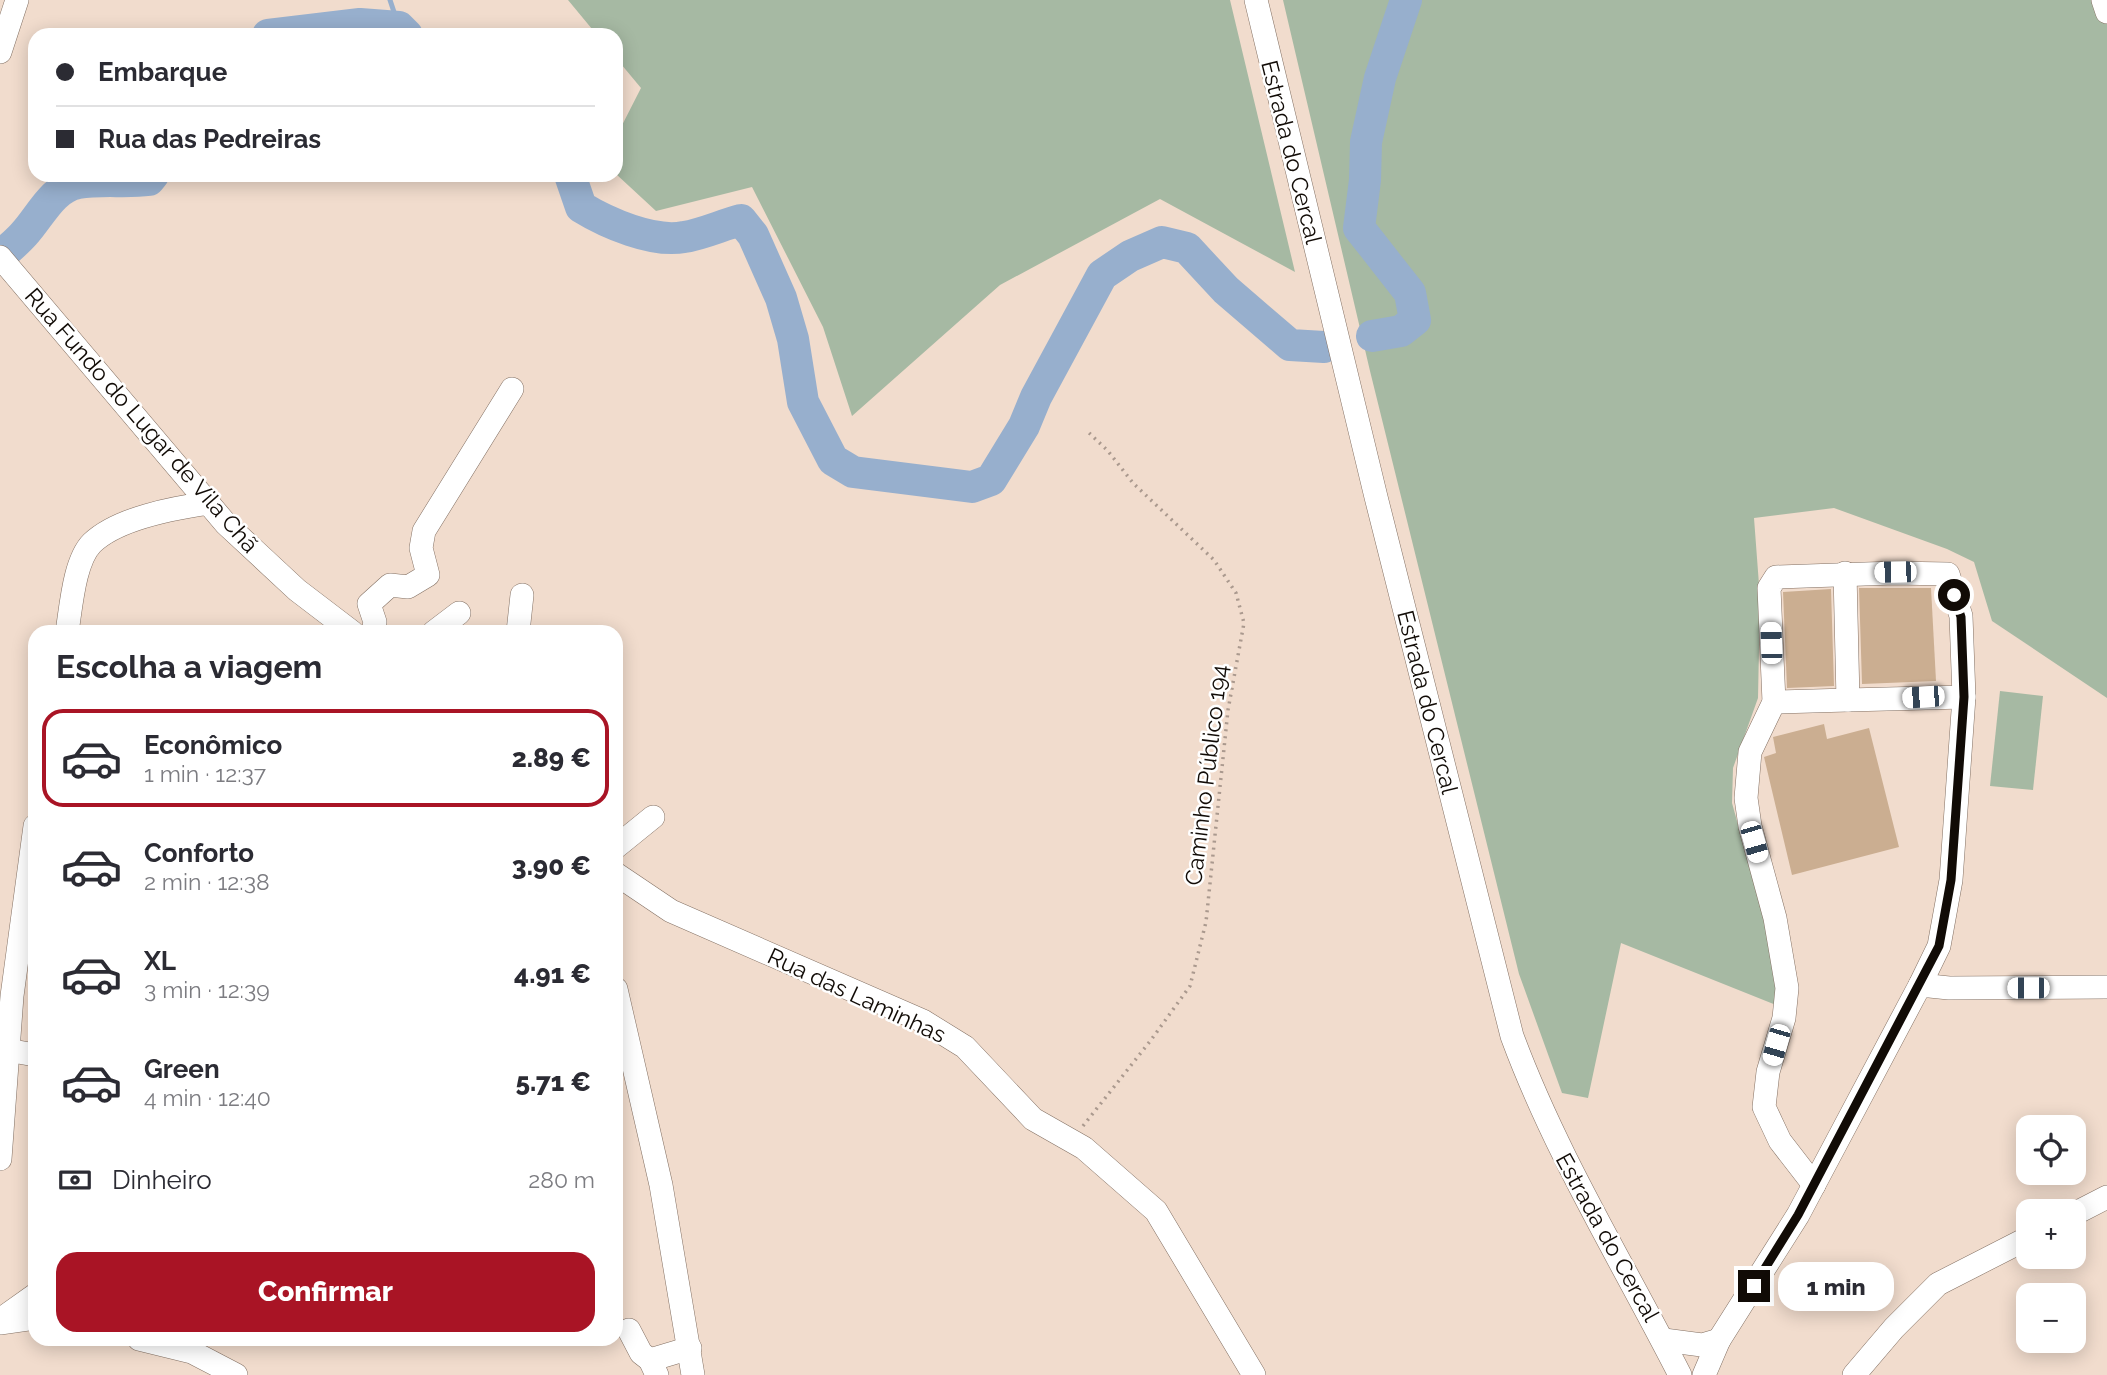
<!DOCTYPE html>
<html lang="pt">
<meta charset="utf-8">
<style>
body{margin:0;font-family:Raleway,sans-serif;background:#f2f2f3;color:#2b2b33;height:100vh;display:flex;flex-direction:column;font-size:26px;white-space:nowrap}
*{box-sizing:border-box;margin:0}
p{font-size:23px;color:#7c7c81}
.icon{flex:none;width:38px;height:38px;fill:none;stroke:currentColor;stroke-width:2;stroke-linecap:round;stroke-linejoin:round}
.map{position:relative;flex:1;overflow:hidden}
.drawer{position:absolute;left:28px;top:625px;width:595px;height:721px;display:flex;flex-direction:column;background:#fff;border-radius:21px;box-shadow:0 4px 18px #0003}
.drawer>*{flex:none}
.guide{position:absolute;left:28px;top:28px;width:595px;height:154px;border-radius:21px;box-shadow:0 4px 18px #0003;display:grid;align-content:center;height:154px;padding:0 28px;background:#fff}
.fabs{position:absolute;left:2016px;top:1115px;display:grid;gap:14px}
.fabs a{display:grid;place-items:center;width:70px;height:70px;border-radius:14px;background:#fff;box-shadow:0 4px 18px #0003;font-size:35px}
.end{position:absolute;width:32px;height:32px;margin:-16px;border:9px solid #110b06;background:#fff;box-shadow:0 0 0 4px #fff}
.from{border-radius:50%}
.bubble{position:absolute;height:49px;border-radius:21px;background:#fff;box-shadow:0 4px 18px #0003;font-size:23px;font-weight:800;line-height:49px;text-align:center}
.car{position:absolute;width:21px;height:42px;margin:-21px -10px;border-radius:9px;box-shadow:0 0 5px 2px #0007;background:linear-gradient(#fff 24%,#345 0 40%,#fff 0 76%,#345 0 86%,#fff 0)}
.guide b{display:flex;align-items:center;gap:24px;height:66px;font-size:26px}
.guide b+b{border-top:2px solid #e1e1e2}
.guide i{width:18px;height:18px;background:#2b2b33}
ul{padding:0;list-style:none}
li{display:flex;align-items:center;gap:21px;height:98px;margin:0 14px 10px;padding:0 14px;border:4px solid transparent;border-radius:21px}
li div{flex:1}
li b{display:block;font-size:26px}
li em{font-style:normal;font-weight:800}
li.on{border-color:#a91425}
li>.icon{width:63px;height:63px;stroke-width:1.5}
h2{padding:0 28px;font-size:32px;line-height:84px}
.pay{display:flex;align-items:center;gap:18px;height:77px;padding:0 28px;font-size:26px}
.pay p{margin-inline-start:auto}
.primary-button{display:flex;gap:14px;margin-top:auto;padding:14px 28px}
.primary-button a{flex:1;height:80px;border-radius:21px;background:#a91425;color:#fff;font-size:28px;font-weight:800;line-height:80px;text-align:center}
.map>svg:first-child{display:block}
</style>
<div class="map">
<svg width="2107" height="1375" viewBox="0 0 2107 1375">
<rect width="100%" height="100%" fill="#f1dccd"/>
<!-- green -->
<g fill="#a6b9a3">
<polygon points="568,0 1230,0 1295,272 1160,199 1000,285 852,416 823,327 752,187 656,211 616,174 616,137 641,88 616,58 616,35 597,35"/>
<polygon points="1283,0 2107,0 2107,698 1992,621 1974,562 1947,549 1834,508 1754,518 1760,598 1758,698 1733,768 1732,803 1781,979 1776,1005 1621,943 1588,1098 1562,1093 1519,974 1370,371"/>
<polygon points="2000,691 2043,696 2033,790 1990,786"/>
</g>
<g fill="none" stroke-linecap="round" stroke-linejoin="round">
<!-- stream -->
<polyline stroke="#97afcd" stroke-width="5" points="390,0 399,27"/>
<!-- river -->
<g stroke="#97afcd" stroke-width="32">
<polyline points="268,35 360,24 399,27 407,35"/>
<path d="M570,175L581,207C607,223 653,243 684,237C703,234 722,225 741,220L753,235L781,298L793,339L803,402L833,460L853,472L972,487L991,480L1024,426L1036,397L1102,275L1130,256L1162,242L1187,248L1226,290L1290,345L1324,347"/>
<path d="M0,257C8,249 17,242 24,234C40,217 52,188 78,183C102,179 126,183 149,180L153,175"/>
<polyline points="1372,336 1401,331 1415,320 1410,293 1359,228 1365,180 1366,142 1380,78 1406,0"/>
</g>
</g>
<!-- building -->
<g fill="#cbae91">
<polygon points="1859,588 1931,588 1936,681 1862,684"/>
<polygon points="1831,589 1834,686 1787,688 1783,592"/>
<polygon points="1824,724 1827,739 1869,728 1899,847 1792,875 1764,757 1776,753 1773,737"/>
</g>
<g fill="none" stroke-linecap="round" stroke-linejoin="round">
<!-- minor casing -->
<g stroke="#837063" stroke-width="24">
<g id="minor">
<path d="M1256,0L1376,497L1512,1036C1556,1155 1623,1263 1680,1375"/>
<polyline points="2103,0 2107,12"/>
<polyline points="0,52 17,0"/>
<polyline points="0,257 226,524 297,590 352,632"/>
<polyline points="1845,573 1848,700 1964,697"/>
<path d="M67,632C71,608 74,561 92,543C118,518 174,508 209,503"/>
<polyline points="373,632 375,622 369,604 390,585 408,587 428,575 421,548 424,531 512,389"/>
<polyline points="434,632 459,613"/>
<polyline points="518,632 522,595"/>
<polyline points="1774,702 1848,700"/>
<polyline points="616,847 653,817"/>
<polyline points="616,874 671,911 923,1021 965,1047 1033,1119 1084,1148 1156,1211 1254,1375"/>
<polyline points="616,989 661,1185 693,1375"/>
<polyline points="7,1050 35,1055"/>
<polyline points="0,1159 12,996 35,826"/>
<polyline points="1814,1185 1780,1141 1764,1107 1768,1072 1784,1018 1787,988 1775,918 1750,826 1746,798 1750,752 1774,702 1769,588 1776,577 1894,573 1948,574 1961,616 1964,697 1951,880 1939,946 1920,985"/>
<polyline points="2074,1214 2107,1197"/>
<polyline points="0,1320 35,1295"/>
<polyline points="0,1323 35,1318"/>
<polyline points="629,1330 641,1353 650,1360"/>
<polyline points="139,1339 192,1352 236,1375"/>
<polyline points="1664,1340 1702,1345 1719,1340 1704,1375"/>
<polyline points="1719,1340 1798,1215 1920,985 1949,988 2107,987"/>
<polyline points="657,1375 650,1360 690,1348"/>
<polyline points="1854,1375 1894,1328 1938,1284 2028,1238"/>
</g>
</g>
<!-- path -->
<polyline stroke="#aa998e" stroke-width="3.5" stroke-dasharray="2 5" stroke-linecap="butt" points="1083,1126 1151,1040 1190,986 1206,922 1228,710 1244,623 1236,593 1214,560 1133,483 1108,451 1086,430"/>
<!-- minor -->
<use href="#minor" stroke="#fff" stroke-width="23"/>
</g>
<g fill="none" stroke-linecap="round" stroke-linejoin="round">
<!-- route -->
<polyline stroke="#110b06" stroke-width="9" points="1754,1286 1798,1215 1939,946 1951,880 1964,697 1961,617 1954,595"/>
</g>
<g text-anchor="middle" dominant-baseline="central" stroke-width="5" stroke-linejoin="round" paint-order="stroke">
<!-- street labels -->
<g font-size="23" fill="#110b06" stroke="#fff">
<text transform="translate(1292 152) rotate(76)">Estrada do Cercal</text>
<text transform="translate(142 420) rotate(49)">Rua Fundo do Lugar de Vila Chã</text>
<text transform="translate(1428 702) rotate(76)">Estrada do Cercal</text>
<text transform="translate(1206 775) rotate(-83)">Caminho Público 194</text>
<text transform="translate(857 995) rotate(25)">Rua das Laminhas</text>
<text transform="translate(1608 1237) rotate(61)">Estrada do Cercal</text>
</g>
</g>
</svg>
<div class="fabs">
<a><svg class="icon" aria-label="locate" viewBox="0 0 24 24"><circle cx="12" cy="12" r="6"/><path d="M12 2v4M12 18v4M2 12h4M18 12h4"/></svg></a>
<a>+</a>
<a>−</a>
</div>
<i class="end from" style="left:1954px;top:595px"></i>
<i class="end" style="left:1754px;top:1286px"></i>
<div class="bubble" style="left:1778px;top:1262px;width:116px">1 min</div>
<i class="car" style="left:1895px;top:572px;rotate:269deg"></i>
<i class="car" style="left:1771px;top:643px;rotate:358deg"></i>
<i class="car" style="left:1923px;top:697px;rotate:266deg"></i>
<i class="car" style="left:1754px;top:842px;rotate:164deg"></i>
<i class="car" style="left:2028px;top:988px;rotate:270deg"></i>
<i class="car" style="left:1776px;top:1045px;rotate:196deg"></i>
<div class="guide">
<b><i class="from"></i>Embarque</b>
<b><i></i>Rua das Pedreiras</b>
</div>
<section class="drawer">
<h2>Escolha a viagem</h2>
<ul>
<li class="on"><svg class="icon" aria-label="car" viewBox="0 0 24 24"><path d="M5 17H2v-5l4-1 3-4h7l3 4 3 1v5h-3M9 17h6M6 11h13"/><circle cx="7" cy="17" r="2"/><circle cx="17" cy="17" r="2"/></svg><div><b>Econômico</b><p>1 min · 12:37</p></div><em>2.89 €</em></li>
<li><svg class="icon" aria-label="car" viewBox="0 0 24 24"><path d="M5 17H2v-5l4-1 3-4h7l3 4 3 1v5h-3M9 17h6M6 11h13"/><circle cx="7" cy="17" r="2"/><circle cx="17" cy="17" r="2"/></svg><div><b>Conforto</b><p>2 min · 12:38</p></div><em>3.90 €</em></li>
<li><svg class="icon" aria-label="car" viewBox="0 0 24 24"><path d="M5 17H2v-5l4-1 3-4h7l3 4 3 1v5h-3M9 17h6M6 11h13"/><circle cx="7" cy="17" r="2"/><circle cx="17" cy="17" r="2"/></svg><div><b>XL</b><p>3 min · 12:39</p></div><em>4.91 €</em></li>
<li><svg class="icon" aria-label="car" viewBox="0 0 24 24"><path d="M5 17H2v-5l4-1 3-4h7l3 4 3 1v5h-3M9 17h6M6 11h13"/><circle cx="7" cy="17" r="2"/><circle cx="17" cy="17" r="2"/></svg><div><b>Green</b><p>4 min · 12:40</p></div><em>5.71 €</em></li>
</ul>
<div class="pay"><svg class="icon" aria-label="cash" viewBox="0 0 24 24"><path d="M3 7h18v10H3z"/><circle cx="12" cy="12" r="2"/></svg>Dinheiro<p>280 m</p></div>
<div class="primary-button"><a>Confirmar</a></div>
</section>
</div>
